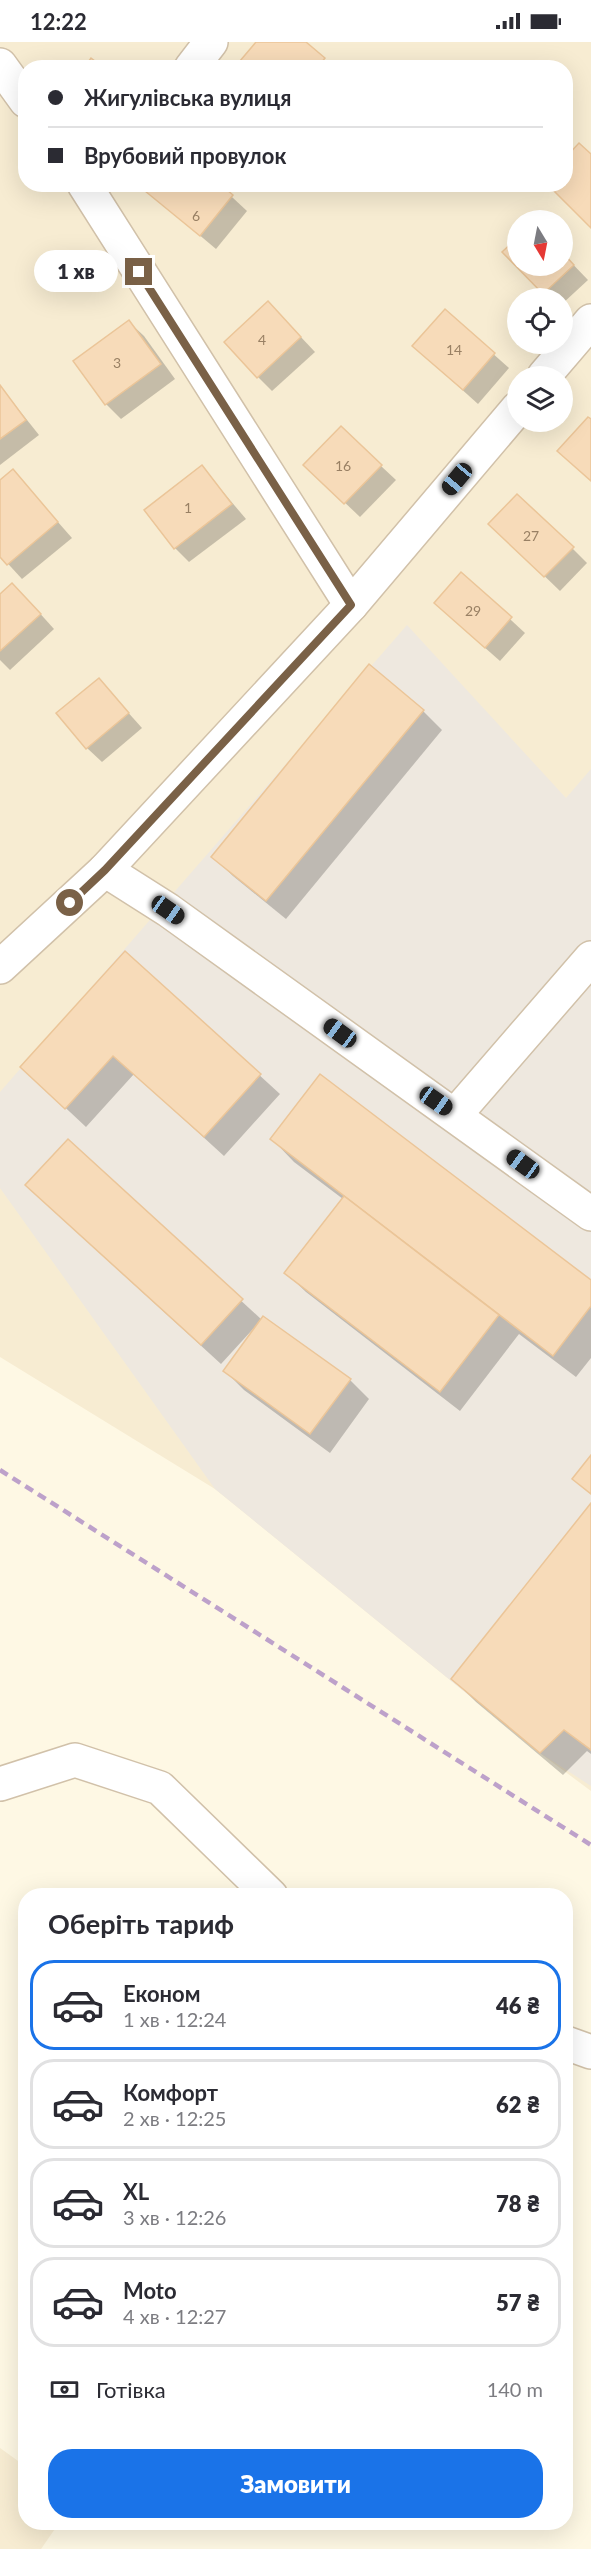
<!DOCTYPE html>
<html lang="uk">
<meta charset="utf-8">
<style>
body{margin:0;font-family:Lato,sans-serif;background:#f7f7f7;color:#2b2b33;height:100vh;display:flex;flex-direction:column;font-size:22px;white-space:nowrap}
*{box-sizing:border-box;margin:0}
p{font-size:20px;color:#7c7c81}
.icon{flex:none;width:33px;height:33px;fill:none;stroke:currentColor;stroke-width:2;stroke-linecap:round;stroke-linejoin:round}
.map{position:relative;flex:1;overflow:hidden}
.panel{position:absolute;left:18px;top:1846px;width:555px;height:642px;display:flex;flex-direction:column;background:#fff;border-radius:24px;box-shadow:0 6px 24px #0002}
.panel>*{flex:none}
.guide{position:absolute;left:18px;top:18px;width:555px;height:132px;border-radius:24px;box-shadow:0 6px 24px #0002;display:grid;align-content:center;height:132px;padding:0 30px;background:#fff}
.needle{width:39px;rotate:170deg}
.tools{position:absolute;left:507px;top:168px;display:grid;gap:12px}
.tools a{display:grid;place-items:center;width:66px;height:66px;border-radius:50%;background:#fff;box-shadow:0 6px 24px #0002;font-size:30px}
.end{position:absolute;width:27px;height:27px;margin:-14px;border:8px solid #7a6147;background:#fff;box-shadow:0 0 0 3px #fff}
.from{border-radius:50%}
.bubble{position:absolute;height:42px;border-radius:21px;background:#fff;box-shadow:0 6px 24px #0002;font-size:20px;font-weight:800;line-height:42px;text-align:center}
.car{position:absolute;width:18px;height:36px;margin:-18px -9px;border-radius:8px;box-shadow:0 0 4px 2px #0007;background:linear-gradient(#222 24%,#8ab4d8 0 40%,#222 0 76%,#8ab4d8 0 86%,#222 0)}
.guide b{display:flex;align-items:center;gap:21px;height:57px;font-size:22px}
.guide b+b{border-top:2px solid #e1e1e2}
.guide i{width:15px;height:15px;background:#2b2b33}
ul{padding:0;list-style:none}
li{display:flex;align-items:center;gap:18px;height:90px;margin:0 12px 9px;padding:0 18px;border:3px solid #e1e1e2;border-radius:24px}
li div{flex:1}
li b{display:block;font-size:22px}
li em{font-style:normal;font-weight:800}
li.on{border-color:#1a73e8}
li>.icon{width:54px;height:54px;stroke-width:1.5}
h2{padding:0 30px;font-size:27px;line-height:72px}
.pay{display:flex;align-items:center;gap:15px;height:66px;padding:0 30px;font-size:22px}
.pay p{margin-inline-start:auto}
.cta{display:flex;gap:12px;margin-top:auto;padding:12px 30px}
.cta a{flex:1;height:69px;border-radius:24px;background:#1a73e8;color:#fff;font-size:24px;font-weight:800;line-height:69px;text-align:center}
.status{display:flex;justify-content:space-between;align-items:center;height:42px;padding:0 30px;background:#fff;direction:ltr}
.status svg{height:16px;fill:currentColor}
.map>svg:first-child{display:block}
</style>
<div class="status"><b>12:22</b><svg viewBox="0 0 49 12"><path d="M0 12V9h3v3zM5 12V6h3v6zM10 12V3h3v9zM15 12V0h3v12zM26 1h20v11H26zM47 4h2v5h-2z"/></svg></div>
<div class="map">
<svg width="591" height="2507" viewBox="0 0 591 2507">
<rect width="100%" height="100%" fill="#fef8e4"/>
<!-- residential -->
<g fill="#f7ecd2" fill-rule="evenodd">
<path d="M0,0H591V1749L540,1711L215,1447L0,1315ZM26,26H566V142H26ZM518,178H562V224H518ZM518,256H562V302H518ZM518,334H562V380H518Z"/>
<polygon points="0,2406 25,2424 26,2481 59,2481 41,2507 0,2507"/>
</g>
<!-- industrial -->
<polygon fill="#eee8df" points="407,583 566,756 591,727 591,1744 540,1711 215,1447 0,1146 0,1050"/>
<!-- shadow -->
<g fill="#0003">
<polygon points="258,0 303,0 332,26 236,26"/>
<polygon points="218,142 247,169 216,207 147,149"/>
<polygon points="562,211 588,238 562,262 562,256 550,256 518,224 562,224"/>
<polygon points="445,269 509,326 478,362 429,318"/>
<polygon points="283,276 315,310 272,349 258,335"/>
<polygon points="129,280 144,294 175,337 121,377 106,362 75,319"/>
<polygon points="0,344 39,393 0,423"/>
<polygon points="381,424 396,438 360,475 320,437"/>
<polygon points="202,425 246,477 189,520 175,506"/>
<polygon points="13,429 72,496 22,537 0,513 0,440"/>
<polygon points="505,496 572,506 587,521 560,549"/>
<polygon points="461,532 525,591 500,619 450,575"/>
<polygon points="0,554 27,557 54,587 10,628 0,618"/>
<polygon points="99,638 142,686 102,720 87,706"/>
<polygon points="423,669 442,688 286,877 233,834 213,815"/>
<polygon points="125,911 280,1052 224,1114 134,1032 86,1085 22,1025"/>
<polygon points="272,1097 591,1240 591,1316 576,1335 519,1292 460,1369 306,1250 286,1231 343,1157 294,1120"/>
<polygon points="68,1099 262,1278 350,1338 369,1357 330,1411 244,1348 225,1329 255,1288 253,1287 221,1322 47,1163"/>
<polygon points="591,1464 591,1712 587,1709 563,1733 476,1660 453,1637"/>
</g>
<!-- building -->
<g fill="#f7dbb9" stroke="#ebc598" stroke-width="1.5">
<polygon points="256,0 306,0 325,16 317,26 234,26"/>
<polygon points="91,16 104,26 84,26"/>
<polygon points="579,101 591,112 591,186 547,142 566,142 566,115"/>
<polygon points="151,142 220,142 233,153 200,194 145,149"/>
<polygon points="518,195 518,224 562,224 562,210 574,223 543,252 502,210"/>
<polygon points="268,259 301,295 257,336 224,300"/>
<polygon points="445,267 495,311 463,348 412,304"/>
<polygon points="129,278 161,322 105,363 73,319"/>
<polygon points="0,343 26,378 0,397"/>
<polygon points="588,375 591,377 591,439 557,409"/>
<polygon points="341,384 382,423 344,462 303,423"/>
<polygon points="202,423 232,462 174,507 144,468"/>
<polygon points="13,427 58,480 7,523 0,515 0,438"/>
<polygon points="517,452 574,505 544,535 488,482"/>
<polygon points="461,530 512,575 485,606 434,561"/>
<polygon points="12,541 41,572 0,609 0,552"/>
<polygon points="369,622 424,668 266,859 211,815"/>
<polygon points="99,636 129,671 86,707 56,671"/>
<polygon points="125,909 261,1032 204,1095 113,1014 65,1067 20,1025"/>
<polygon points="320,1032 591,1238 591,1264 553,1314 270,1097"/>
<polygon points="68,1097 243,1257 201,1303 25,1143"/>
<polygon points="344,1154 499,1273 440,1350 284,1231"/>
<polygon points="263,1274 351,1337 310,1392 223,1329"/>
<polygon points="591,1413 591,1452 572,1437"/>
<polygon points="591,1461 591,1708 564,1688 540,1711 451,1637"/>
</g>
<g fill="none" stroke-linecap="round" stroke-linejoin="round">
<!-- minor casing -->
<g stroke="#d1c1a9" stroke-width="36">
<g id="minor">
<polyline points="0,23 26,59"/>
<polyline points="191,26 211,0"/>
<polyline points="84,142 351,563"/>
<polyline points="544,334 591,279"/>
<polyline points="105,828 168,868 591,1172"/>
<polyline points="0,925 105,828 351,563 518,366"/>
<polyline points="455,1073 591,916"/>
<polyline points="0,1742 75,1718 160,1746 271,1854"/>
<polyline points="566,2001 591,2010"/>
</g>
</g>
<!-- minor -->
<use href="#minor" stroke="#fff" stroke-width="33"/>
<!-- rail -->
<polyline stroke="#bda1ca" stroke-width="4.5" stroke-dasharray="9 6" stroke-linecap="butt" points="0,1428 591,1803"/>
</g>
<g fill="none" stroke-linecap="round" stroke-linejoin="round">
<!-- route -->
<polyline stroke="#7a6147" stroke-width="8" points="70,861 105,828 351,563 139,230"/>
</g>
<g text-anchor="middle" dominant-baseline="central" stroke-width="4.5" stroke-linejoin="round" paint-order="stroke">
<!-- number labels -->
<g font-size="14" fill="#998064">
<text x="196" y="173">6</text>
<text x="262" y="297">4</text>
<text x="454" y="307">14</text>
<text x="117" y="320">3</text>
<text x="343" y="423">16</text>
<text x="188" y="465">1</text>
<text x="531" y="493">27</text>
<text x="473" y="568">29</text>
</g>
</g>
</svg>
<div class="tools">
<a><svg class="needle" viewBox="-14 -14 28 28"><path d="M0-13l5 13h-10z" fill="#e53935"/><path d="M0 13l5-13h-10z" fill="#7c7c81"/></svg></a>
<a><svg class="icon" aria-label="locate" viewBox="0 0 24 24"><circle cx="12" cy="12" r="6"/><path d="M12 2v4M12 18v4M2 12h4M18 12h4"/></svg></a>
<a><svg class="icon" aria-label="layers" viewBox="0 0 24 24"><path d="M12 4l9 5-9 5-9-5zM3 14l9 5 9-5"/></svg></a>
</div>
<i class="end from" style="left:70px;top:861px"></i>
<i class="end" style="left:139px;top:230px"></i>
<div class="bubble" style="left:34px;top:208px;width:84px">1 хв</div>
<i class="car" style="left:457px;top:437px;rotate:220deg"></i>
<i class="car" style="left:168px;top:868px;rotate:125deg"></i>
<i class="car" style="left:340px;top:991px;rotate:306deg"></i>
<i class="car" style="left:436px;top:1059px;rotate:125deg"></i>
<i class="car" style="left:523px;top:1122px;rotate:306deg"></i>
<div class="guide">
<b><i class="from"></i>Жигулівська вулиця</b>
<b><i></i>Врубовий провулок</b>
</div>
<section class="panel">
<h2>Оберіть тариф</h2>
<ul>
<li class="on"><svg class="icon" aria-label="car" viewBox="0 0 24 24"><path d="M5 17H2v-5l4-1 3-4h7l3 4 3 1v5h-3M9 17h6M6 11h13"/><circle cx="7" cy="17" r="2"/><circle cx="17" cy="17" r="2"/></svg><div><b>Економ</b><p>1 хв · 12:24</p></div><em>46 ₴</em></li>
<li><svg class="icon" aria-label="car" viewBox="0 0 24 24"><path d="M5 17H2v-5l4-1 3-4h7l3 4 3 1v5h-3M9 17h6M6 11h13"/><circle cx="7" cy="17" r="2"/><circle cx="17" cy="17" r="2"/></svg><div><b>Комфорт</b><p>2 хв · 12:25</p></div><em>62 ₴</em></li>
<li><svg class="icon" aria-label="car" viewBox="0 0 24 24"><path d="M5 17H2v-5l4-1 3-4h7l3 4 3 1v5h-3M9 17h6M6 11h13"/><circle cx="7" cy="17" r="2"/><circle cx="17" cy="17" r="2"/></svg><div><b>XL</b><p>3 хв · 12:26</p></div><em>78 ₴</em></li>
<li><svg class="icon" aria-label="car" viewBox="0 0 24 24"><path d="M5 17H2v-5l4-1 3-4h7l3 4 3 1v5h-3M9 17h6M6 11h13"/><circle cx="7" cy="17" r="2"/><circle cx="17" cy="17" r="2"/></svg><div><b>Moto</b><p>4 хв · 12:27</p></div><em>57 ₴</em></li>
</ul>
<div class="pay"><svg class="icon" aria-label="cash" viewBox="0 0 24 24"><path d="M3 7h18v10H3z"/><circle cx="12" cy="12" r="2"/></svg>Готівка<p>140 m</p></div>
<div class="cta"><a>Замовити</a></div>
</section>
</div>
